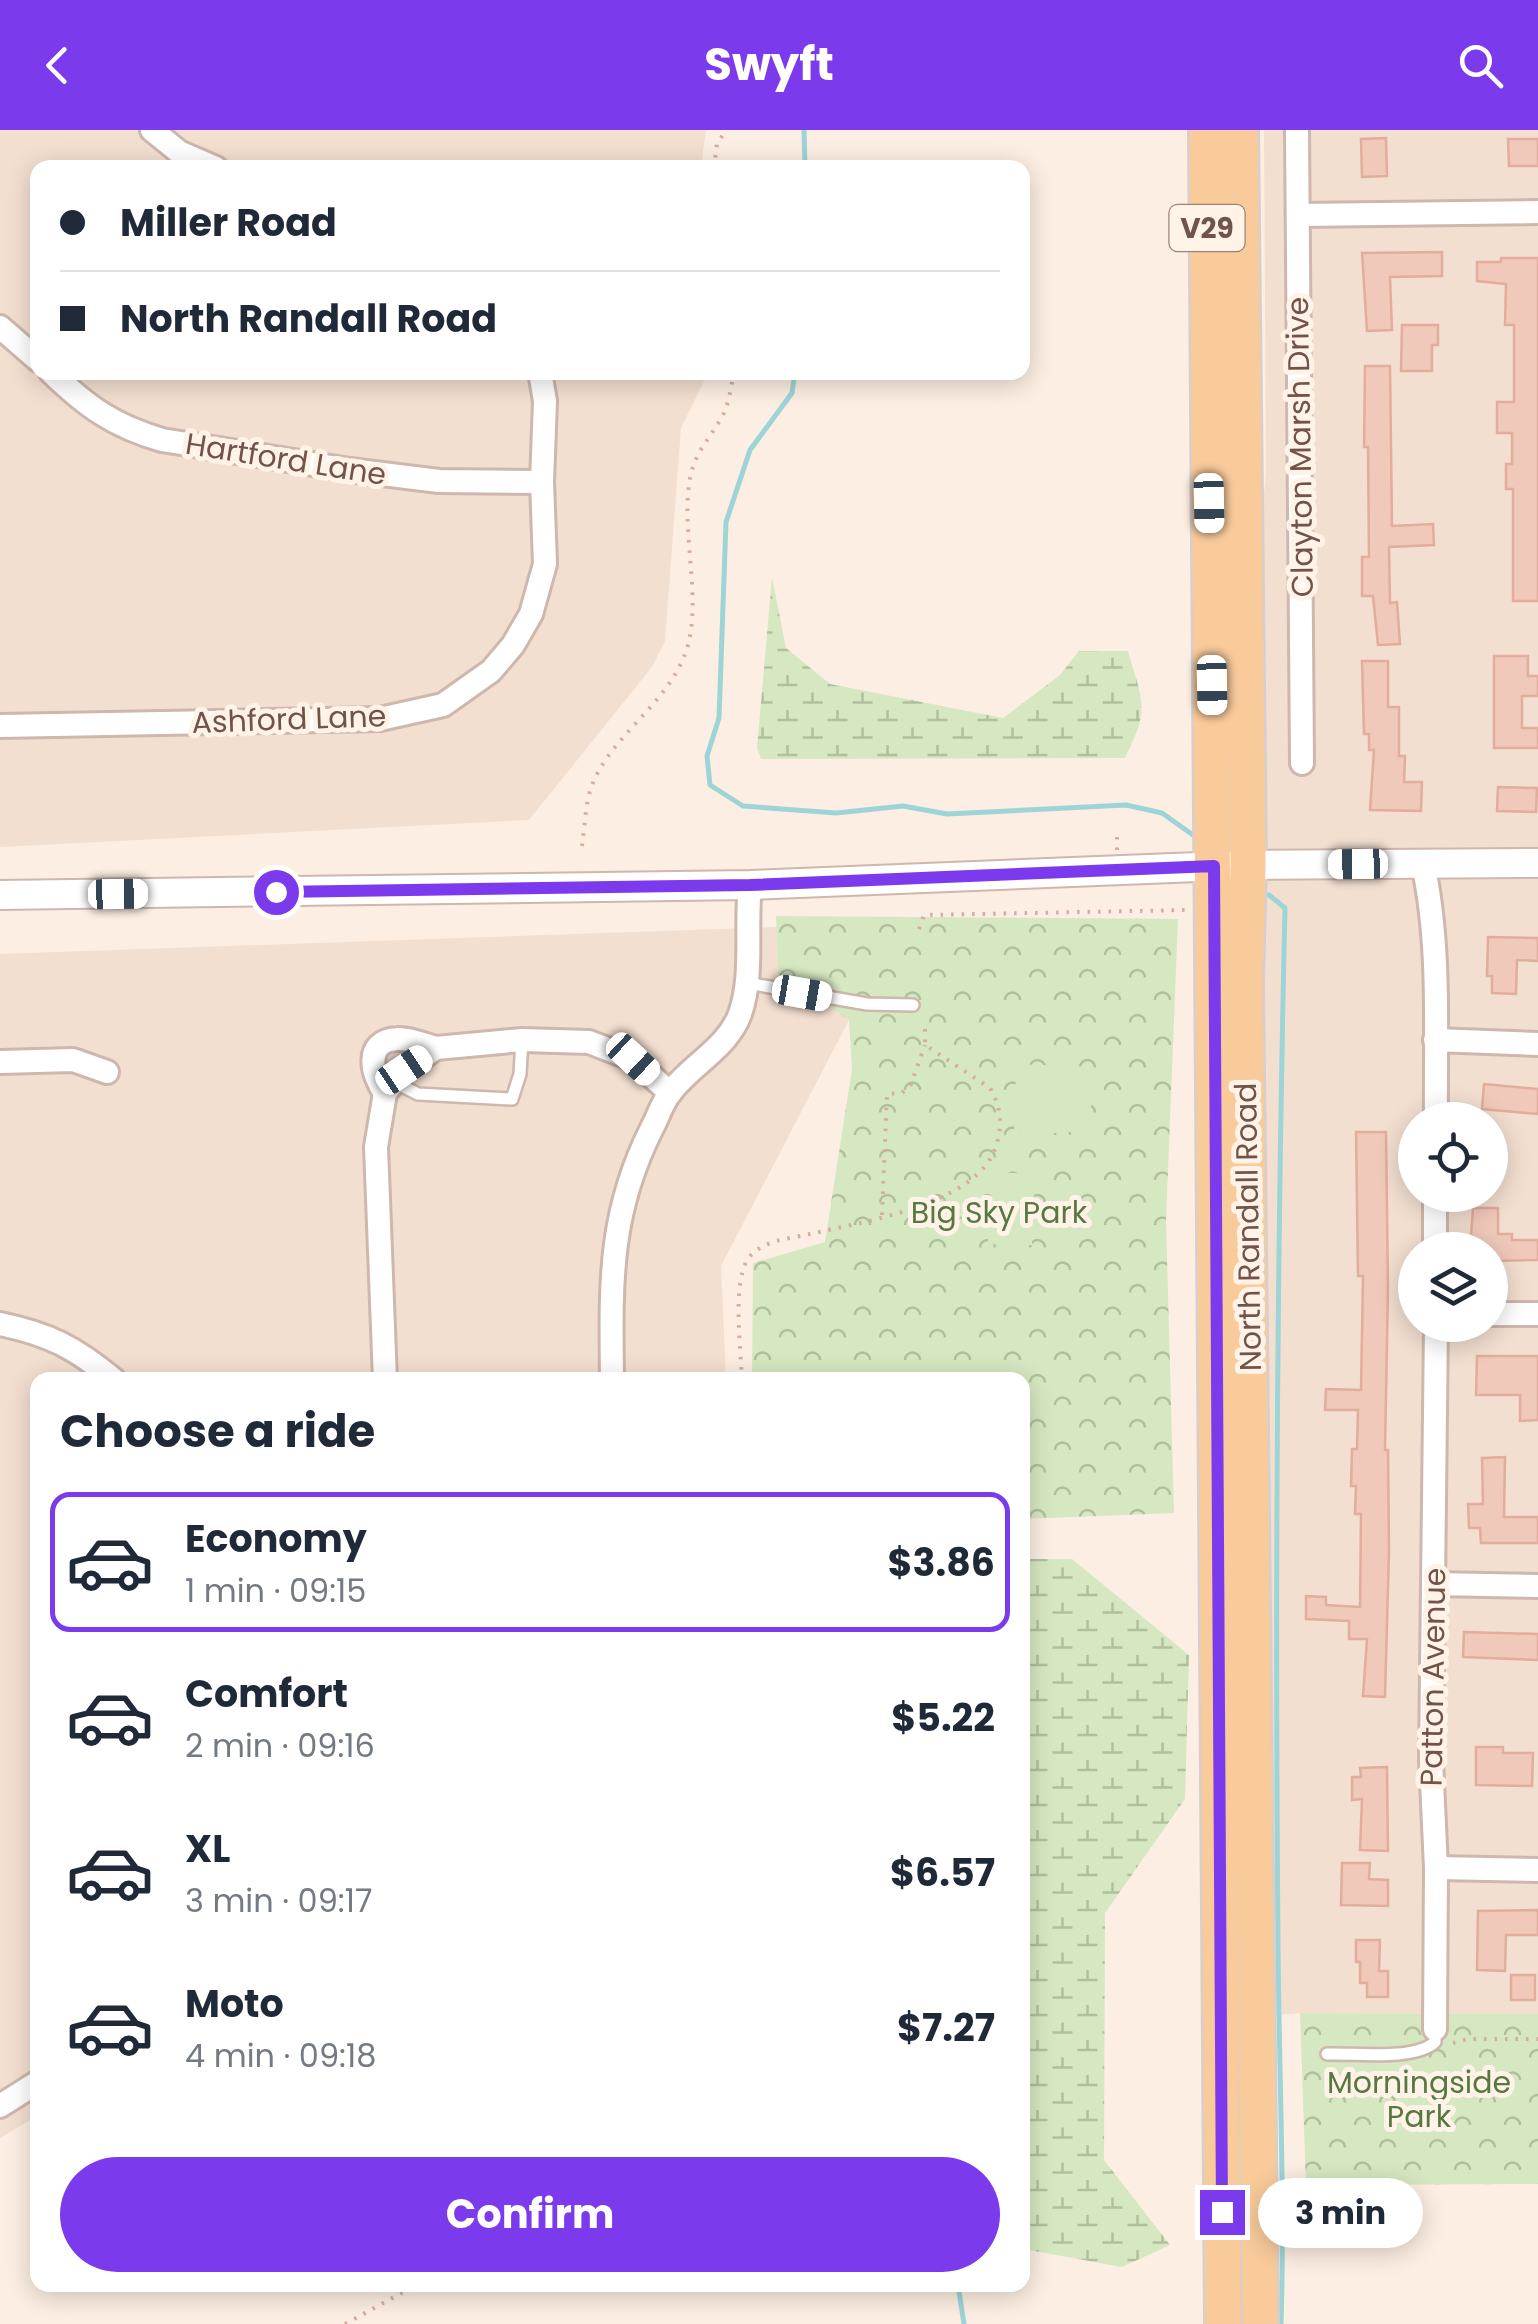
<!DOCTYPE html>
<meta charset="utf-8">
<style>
body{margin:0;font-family:Poppins,sans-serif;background:#f2f2f3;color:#1f2937;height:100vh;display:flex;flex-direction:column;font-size:38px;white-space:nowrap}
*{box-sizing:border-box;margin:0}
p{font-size:32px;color:#747a83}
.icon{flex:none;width:55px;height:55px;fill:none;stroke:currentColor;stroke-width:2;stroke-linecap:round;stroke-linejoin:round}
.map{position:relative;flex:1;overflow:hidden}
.sheet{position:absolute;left:30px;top:1242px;width:1000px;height:920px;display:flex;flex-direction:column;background:#fff;border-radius:20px;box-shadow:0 5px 25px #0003}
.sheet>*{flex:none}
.hud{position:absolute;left:30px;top:30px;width:1000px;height:220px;border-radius:20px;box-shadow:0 5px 25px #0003;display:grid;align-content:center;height:220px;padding:0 30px;background:#fff}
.fabs{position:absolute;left:1398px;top:972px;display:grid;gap:20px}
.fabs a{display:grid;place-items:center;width:110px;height:110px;border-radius:50%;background:#fff;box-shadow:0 5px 25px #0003;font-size:50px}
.end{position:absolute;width:45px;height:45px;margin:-22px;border:12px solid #7c3aed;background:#fff;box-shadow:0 0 0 5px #fff}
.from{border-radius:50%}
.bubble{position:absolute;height:70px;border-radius:35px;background:#fff;box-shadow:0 5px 25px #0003;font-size:32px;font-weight:700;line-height:70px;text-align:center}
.car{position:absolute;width:30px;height:60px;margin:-30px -15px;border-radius:12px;box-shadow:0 0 8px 2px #0007;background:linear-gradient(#fff 24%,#345 0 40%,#fff 0 76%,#345 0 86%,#fff 0)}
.hud b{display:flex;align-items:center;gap:35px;height:95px;font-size:38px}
.hud b+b{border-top:2px solid #e0e1e3}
.hud i{width:25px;height:25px;background:#1f2937}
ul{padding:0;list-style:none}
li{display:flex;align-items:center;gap:30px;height:140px;margin:0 20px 15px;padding:0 10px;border:5px solid transparent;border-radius:20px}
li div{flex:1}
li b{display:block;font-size:38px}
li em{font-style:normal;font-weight:700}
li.active{border-color:#7c3aed}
li>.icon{width:90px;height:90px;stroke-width:1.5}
h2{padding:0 30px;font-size:45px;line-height:120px}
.primary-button{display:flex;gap:20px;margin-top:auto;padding:20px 30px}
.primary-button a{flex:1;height:115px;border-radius:60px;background:#7c3aed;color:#fff;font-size:40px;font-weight:700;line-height:115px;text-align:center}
header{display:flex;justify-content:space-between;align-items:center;height:130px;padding:0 30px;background:#7c3aed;color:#fff;font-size:45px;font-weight:700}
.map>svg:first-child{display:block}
</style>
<header><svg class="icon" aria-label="back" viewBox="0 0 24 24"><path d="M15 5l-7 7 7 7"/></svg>Swyft<svg class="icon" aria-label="search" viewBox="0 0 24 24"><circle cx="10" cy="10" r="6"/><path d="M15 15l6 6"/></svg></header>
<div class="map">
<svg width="1538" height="2194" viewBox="0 0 1538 2194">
<defs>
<pattern id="wetland-marsh" width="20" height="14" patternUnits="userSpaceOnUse" patternTransform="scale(2.5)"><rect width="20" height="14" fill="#d6e8c1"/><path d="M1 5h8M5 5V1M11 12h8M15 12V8" fill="none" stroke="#b2bf9f"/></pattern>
<pattern id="park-crowns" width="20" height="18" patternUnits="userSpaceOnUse" patternTransform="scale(2.5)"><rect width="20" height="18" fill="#d6e8c1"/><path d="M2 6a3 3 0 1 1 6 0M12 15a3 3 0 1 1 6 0" fill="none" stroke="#b2bf9f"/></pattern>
</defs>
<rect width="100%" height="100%" fill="#fceee2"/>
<!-- residential -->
<g fill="#f3dfd0" fill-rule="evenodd">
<polygon points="0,0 706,0 701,37 38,38 38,242 708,243 681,298 665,511 652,537 529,690 0,717"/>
<path d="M1264,0H1538V1884L1300,1883L1266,1886L1260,404L1266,344ZM1415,990H1490V1065H1415ZM1415,1120H1490V1195H1415Z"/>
<polygon points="777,797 778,844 849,890 721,1136 726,1250 38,1250 37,1986 0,2008 0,824"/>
</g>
<!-- wetland -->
<g fill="url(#wetland-marsh)">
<path d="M772,447L786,518L830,554L1003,588L1060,545L1079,521H1128C1143,573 1150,578 1125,628L761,629L757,618Z"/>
<polygon points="1023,1429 1072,1429 1189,1525 1185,1669 1105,1783 1104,2030 1170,2115 1122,2137 1023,2119"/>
</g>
<!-- park -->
<g fill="url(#park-crowns)">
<polygon points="776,786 1178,789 1166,1091 1174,1383 1023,1389 1022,1250 752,1250 753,1133 825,1112 852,939 849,890 778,844"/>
<polygon points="1300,1883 1538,1884 1538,2054 1306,2055"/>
</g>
<!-- pitch -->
<g fill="#d6e8c1">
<polygon points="1016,934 1090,937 1092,1001 1014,1005"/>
<polygon points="992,1042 1035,1044 1032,1115 988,1114"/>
</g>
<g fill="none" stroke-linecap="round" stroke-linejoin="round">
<!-- stream -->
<g stroke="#9dd4d6" stroke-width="5">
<polyline points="804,0 805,38"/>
<polyline points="795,242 792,263 750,320 726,392 719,588 707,626 710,655 743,676 836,683 903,676 947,684 1126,675 1162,683 1193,705"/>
<path d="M1269,765L1285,778C1277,1123 1275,1470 1278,1815C1279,1942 1285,2068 1281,2194"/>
<polyline points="958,2155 964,2194"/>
</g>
</g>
<!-- building -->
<g fill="#f0c9ba" stroke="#e2ad9b" stroke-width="2.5">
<polygon points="1386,8 1387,46 1362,47 1361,9"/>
<polygon points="1508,9 1538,9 1538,36 1509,36"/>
<polygon points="1442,122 1442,146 1390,147 1392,200 1367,201 1362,123"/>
<polygon points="1501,128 1538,128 1538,471 1513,471 1513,359 1506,359 1506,334 1512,334 1512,303 1497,303 1497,272 1514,272 1514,195 1505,195 1506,154 1477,151 1477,132 1501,132"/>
<polygon points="1402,195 1438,195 1438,215 1432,215 1432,241 1401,241"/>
<polygon points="1365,236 1390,236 1392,396 1433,394 1434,415 1389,417 1390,473 1397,472 1400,514 1378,515 1373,466 1362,466 1362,427 1369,427 1368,317 1364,317"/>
<polygon points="1494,526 1528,526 1528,546 1538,546 1538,566 1522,566 1522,598 1538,598 1538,618 1494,618"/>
<polygon points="1362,531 1388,531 1388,577 1399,577 1399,626 1405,626 1404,652 1422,652 1421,681 1370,680 1374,620 1369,620 1369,604 1364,604"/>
<polygon points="1498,657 1537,658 1536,682 1497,681"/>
<polygon points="1488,807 1538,808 1538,831 1517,830 1516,864 1492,863 1492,846 1487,846"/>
<polygon points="1484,954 1538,959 1538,984 1482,979"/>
<polygon points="1356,1002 1386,1002 1388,1158 1385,1320 1388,1320 1389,1421 1385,1567 1363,1566 1367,1509 1349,1509 1349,1491 1306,1489 1306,1466 1326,1467 1326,1475 1360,1477 1361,1384 1355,1384 1356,1356 1351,1356 1352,1319 1357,1319 1358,1280 1325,1280 1326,1259 1361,1260 1363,1146 1358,1146"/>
<polygon points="1473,1078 1498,1078 1498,1104 1512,1104 1512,1110 1538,1110 1538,1130 1490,1131 1490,1120 1470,1120"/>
<polygon points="1477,1226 1538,1226 1538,1290 1520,1291 1520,1265 1476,1265"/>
<polygon points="1505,1327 1504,1387 1538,1387 1538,1413 1481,1413 1480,1398 1469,1398 1468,1374 1483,1374 1482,1328"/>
<polygon points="1464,1502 1538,1504 1538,1530 1463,1527"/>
<polygon points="1476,1617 1503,1617 1503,1623 1533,1623 1532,1656 1476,1655"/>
<polygon points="1387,1637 1388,1721 1360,1720 1362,1669 1352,1670 1352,1647 1361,1647 1360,1638"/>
<polygon points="1342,1733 1370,1733 1369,1749 1388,1750 1388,1776 1341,1775"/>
<polygon points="1538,1780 1538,1805 1506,1805 1505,1841 1477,1840 1478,1781"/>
<polygon points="1356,1810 1380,1810 1379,1841 1388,1841 1388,1867 1367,1867 1367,1853 1360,1853 1360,1832 1356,1832"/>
<rect x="1511" y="1845" width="24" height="25"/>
</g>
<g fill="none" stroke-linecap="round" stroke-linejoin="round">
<!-- service casing -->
<g stroke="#ceb7ac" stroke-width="16">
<g id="service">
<polyline points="747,853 867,874 913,875"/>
<polyline points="394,952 418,964 512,969 520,944 522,910"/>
<path d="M1327,1924C1356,1923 1414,1931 1435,1912V1899"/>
</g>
</g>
<!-- minor casing -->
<g stroke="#ceb7ac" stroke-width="28">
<g id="minor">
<polyline points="152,0 179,22 216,38"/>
<polyline points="1297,0 1302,633"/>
<polyline points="1298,85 1538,82"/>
<polyline points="0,197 38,230"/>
<path d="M51,242C87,277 114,296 162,310L350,340L439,351L542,352"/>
<polyline points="0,596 380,589 443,575 491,541 513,515 531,484 545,434 542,352 545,271 540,242"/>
<path d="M1423,734C1441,817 1435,905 1436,990"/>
<polyline points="1435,910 1538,914"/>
<polyline points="0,932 73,930 107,942"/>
<path d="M385,963C372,945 363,911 397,909C409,908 424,915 436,918"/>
<polyline points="1435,1120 1435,1065"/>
<polyline points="1490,1184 1538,1184"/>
<path d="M0,1194C49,1204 76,1218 114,1250"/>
<polyline points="385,1250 376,1017 385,963 404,940 436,918 522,910 589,912 633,929 670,963"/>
<path d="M612,1250C611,1155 608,1085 652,998C658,987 662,973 670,963C690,935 727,919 740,884C754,844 745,797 750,755"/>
<polyline points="1434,1454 1538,1456"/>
<polyline points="1436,1738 1538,1740"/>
<polyline points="1435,1899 1436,1738 1431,1630 1436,1195"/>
<polyline points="0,1976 38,1952"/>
</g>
</g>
<!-- tertiary casing -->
<g stroke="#ceb7ac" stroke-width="32">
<polyline id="tertiary" points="0,765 750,755 1248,735 1538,733"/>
</g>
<!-- primary casing -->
<g stroke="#d8cfcc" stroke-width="40">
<g id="primary">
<polyline points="1207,0 1223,2194"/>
<polyline points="1240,0 1248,735 1245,851 1260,2194"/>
</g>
</g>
<!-- path -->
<g stroke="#d5ac9e" stroke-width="4" stroke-dasharray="2.5 8" stroke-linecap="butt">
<polyline points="714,38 717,14 726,0"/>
<path d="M582,716C585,697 585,673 592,655C612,605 666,575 685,524C704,476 680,401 690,348C695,322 710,308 722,287C729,274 731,257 734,242"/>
<polyline points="1117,720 1117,705"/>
<polyline points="919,799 924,785 1186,780"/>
<polyline points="882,1085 887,964 902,963 911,954 925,915"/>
<path d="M742,1250C741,1221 732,1152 748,1129C761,1110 789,1109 810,1104C862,1092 979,1074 996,1016C1003,995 1001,977 990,958L925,915V899"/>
<polyline points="1453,1913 1468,1909 1538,1909"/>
<polyline points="345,2194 416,2155"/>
</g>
<!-- service -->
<use href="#service" stroke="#fff" stroke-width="11"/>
<!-- minor -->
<use href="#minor" stroke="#fff" stroke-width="22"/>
<!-- tertiary -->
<use href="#tertiary" stroke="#fff" stroke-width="28"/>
<!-- primary -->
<use href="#primary" stroke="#f9cb9b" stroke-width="35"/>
</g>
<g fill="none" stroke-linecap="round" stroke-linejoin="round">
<!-- route -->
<polyline stroke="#7c3aed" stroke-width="12" points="276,762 750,755 1214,736 1222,2082"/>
</g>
<g text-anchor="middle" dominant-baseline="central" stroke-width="10" stroke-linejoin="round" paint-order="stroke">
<!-- shield labels -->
<rect fill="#fff3e8" stroke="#9c8379" stroke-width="2.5" x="1169.5" y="75" width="75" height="46" rx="8"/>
<g font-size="28" font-weight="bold" fill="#725349">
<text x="1207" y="98">V29</text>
</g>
<!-- street labels -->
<g font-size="30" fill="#725349" stroke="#fff3e8">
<text transform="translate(1300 317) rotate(-91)">Clayton Marsh Drive</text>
<text transform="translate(286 329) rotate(9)">Hartford Lane</text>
<text transform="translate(289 589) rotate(-2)">Ashford Lane</text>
<text transform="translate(1248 1097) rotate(-91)">North Randall Road</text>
<text transform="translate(1433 1547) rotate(-89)">Patton Avenue</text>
</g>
<!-- park labels -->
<g font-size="30" fill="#587842" stroke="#fff3e8">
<text x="999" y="1082">Big Sky Park</text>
<text x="1419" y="1952">Morningside<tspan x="1419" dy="34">Park</tspan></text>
</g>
</g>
</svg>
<div class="fabs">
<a><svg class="icon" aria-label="locate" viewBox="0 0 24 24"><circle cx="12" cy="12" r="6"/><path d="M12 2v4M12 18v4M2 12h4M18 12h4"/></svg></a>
<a><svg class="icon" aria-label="layers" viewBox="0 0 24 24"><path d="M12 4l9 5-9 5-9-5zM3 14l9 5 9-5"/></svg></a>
</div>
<i class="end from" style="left:276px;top:762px"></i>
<i class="end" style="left:1222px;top:2082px"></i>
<div class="bubble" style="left:1258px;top:2048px;width:165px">3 min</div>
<i class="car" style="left:1209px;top:373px;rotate:179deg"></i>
<i class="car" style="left:1212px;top:555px;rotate:179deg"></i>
<i class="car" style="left:1358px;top:734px;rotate:269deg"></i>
<i class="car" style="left:118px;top:764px;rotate:89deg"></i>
<i class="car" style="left:802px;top:863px;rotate:100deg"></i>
<i class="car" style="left:633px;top:929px;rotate:133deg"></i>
<i class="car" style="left:404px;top:940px;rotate:56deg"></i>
<div class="hud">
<b><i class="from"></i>Miller Road</b>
<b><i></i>North Randall Road</b>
</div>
<section class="sheet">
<h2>Choose a ride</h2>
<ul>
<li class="active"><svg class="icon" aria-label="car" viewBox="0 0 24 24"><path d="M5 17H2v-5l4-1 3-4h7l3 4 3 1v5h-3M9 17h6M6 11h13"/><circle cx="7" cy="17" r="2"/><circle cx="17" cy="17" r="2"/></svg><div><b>Economy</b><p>1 min · 09:15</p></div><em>$3.86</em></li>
<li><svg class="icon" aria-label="car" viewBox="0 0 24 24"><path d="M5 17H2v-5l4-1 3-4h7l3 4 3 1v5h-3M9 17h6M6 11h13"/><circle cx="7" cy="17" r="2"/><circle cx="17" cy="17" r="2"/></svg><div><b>Comfort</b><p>2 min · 09:16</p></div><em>$5.22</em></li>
<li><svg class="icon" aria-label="car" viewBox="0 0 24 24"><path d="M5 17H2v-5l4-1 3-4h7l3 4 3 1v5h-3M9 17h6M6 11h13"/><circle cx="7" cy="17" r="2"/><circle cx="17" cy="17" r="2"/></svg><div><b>XL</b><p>3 min · 09:17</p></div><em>$6.57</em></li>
<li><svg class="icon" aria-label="car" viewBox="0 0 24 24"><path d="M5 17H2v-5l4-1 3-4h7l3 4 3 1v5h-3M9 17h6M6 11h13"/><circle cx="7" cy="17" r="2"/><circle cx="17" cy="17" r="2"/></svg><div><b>Moto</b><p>4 min · 09:18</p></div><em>$7.27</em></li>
</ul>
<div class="primary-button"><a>Confirm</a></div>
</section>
</div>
